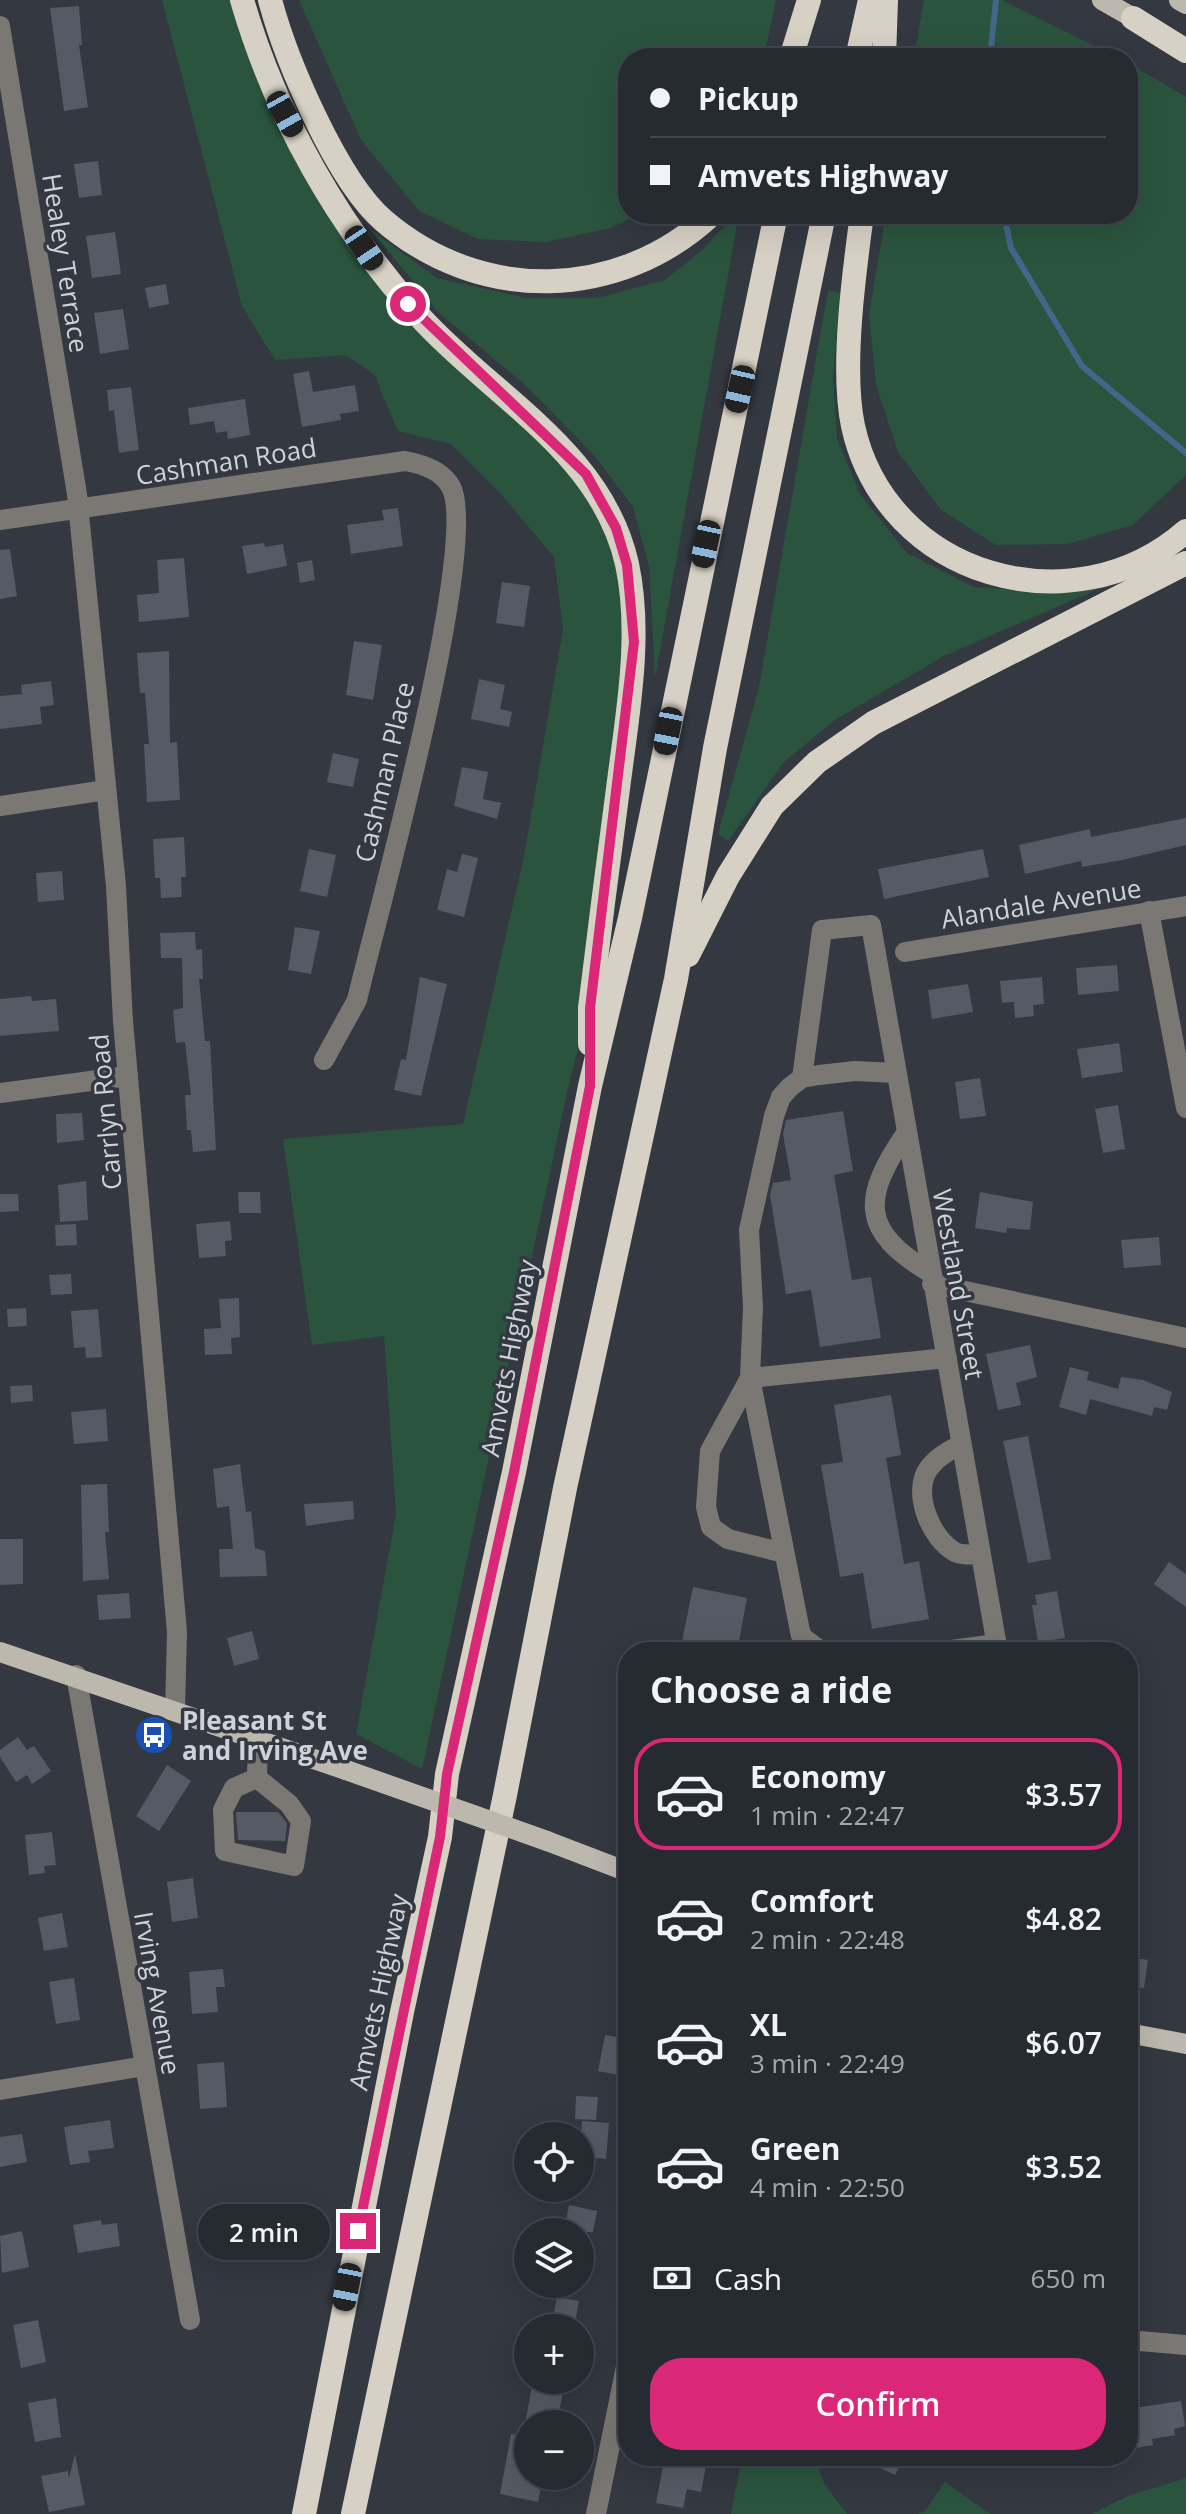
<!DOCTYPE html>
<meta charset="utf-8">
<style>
body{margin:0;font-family:"Open Sans",sans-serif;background:#32363d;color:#f1f3f6;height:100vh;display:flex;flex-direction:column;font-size:30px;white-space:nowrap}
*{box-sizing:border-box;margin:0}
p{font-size:26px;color:#a4a7ab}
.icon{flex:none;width:44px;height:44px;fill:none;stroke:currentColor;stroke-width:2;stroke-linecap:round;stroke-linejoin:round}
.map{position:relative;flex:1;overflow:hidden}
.details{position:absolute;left:618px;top:1642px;width:520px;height:824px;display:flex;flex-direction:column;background:#262a31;border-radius:32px;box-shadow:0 8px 32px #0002,0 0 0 2px #42464d}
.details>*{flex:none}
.top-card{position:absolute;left:618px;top:48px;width:520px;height:176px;border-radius:32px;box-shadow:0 8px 32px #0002,0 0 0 2px #42464d;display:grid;align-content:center;height:176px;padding:0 32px;background:#262a31}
.fabs{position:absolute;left:514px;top:2122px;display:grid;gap:16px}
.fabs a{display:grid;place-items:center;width:80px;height:80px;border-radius:50%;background:#262a31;box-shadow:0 8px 32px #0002,0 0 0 2px #42464d;font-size:40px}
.end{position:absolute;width:36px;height:36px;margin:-18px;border:10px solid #db2777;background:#fff;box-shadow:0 0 0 4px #fff}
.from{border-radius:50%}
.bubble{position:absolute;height:56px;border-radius:28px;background:#262a31;box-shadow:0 8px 32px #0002,0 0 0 2px #42464d;font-size:26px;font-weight:600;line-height:56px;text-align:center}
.car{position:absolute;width:24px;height:48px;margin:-24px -12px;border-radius:10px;box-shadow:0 0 6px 2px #0007;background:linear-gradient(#222 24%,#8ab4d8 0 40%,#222 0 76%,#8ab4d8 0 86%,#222 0)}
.top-card b{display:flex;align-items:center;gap:28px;height:76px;font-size:30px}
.top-card b+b{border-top:2px solid #42464d}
.top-card i{width:20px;height:20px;background:#f1f3f6}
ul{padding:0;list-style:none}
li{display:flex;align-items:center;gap:24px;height:112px;margin:0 16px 12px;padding:0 16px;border:4px solid transparent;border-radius:32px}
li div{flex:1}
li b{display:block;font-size:30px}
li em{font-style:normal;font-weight:600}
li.on{border-color:#db2777}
li>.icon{width:72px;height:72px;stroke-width:1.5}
h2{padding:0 32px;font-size:36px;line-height:96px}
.pay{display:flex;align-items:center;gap:20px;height:88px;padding:0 32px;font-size:30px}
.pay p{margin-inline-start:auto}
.primary-button{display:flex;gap:16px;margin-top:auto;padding:16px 32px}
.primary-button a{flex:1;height:92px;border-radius:32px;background:#db2777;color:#fff;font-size:32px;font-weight:600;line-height:92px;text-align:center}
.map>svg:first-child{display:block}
</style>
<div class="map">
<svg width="1186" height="2514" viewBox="0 0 1186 2514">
<rect width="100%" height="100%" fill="#333841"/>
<!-- green -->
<g fill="#2a543e">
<polygon points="162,0 242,0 248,23 377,269 586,474 631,605 590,1008 570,1079 422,1769 356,1734 396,1514 384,1336 312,1345 283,1139 463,1124 524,856 563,630 554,557 501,494 451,444 398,431 374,374 345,355 275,360 242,306"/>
<polygon points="299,0 776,0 764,58 628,58 628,214 639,214 611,228 546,242 478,239 419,211 361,140"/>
<polygon points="924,0 1002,0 1119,58 914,58"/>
<polygon points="1128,63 1186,97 1186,475 1133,525 1068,544 996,545 941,510 898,452 876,385 869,314 886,214 1128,214"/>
<polygon points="736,214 739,214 655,678 649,566 633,507 593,454 523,383 438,312 371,230 437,278 526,298 597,298 665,280 701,251"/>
<polygon points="828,290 840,293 833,377 837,438 860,494 907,553 974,587 1043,591 1105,586 944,656 835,720 784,762 728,841 718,834 759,687"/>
<polygon points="742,2456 813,2456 825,2485 847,2514 731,2514"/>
<polygon points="1186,2478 1186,2514 1092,2514 1128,2496"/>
<polygon points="945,2482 984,2510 990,2514 918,2514 925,2511"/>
</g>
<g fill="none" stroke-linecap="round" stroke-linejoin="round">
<!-- stream -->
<g stroke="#41678a" stroke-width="6">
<polyline points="990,58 996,0"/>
<polyline points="1004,214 1011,248 1082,366 1186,453"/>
</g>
</g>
<!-- building -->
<g fill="#555a64">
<polygon points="79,6 82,45 79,45 88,107 64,111 50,8"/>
<polygon points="98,161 102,195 79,198 74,164"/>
<polygon points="115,232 121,274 92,278 86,236"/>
<polygon points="166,284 169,304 149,308 145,288"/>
<polygon points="123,309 129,349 100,354 94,313"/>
<polygon points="309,371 313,392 355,385 359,411 340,414 341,420 302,427 293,374"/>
<polygon points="131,387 139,450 119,453 114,410 109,411 107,390"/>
<polygon points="245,399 250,435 228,439 227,431 216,433 214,421 190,425 188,408"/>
<polygon points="398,508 403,546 351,554 347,525 384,520 382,510"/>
<polygon points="264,543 265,547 283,544 287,566 247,574 242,546"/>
<polygon points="10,549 17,596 0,599 0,550"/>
<polygon points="184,558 189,617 139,622 137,595 159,593 157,560"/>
<polygon points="312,560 315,580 300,583 297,563"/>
<polygon points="502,582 530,586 524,627 496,623"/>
<polygon points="354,641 382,645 373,700 346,695"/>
<polygon points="169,651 170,743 177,742 180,800 147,802 144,744 149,744 145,693 140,693 137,653"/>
<polygon points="479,679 505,685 500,709 512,712 509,727 471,719"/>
<polygon points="51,681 54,705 40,707 42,724 0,729 0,696 22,694 21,685"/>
<polygon points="333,753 359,759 353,787 327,782"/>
<polygon points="462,767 488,772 483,799 501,803 497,819 454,806"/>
<polygon points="1186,818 1186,845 1122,860 1082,867 1081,861 1025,874 1019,845 1090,829 1091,837"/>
<polygon points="184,837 186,877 181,877 182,897 161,898 160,878 155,878 153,839"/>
<polygon points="309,849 336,855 327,897 300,891"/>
<polygon points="983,849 989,877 884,899 878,869"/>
<polygon points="462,854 478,858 464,917 437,910 447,869 457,872"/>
<polygon points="62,871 64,900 38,902 36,873"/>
<polygon points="295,927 320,931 311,974 288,970"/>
<polygon points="195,932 196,950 202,949 203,979 199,979 205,1041 210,1041 216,1150 193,1152 191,1130 187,1130 185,1095 191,1095 185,1042 176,1043 173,1010 183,1008 182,958 161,958 160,933"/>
<polygon points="1117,965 1119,991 1078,995 1076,968"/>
<polygon points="420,977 447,984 421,1096 394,1090 401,1059 406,1060"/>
<polygon points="1042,977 1044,1004 1033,1005 1034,1016 1015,1018 1014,1002 1002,1003 1000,981"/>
<polygon points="968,984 973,1012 932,1019 928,990"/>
<polygon points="31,996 32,1001 56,999 59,1031 0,1036 0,999"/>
<polygon points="1119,1043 1123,1072 1082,1078 1077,1049"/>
<polygon points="980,1078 986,1116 960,1119 955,1082"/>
<polygon points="1118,1105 1125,1149 1103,1153 1095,1109"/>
<polygon points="843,1111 853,1171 834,1175 852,1280 871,1277 881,1338 820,1347 811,1290 786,1294 770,1195 773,1183 791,1180 783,1134 786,1120"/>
<polygon points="82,1113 84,1140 57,1143 56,1114"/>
<polygon points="86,1181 88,1220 60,1222 58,1185"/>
<polygon points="238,1192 260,1192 261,1213 239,1213"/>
<polygon points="980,1192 1033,1202 1030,1230 1007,1228 1006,1233 975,1228"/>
<polygon points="0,1194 18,1194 19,1211 0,1212"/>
<polygon points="230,1221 232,1240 225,1241 226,1256 199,1258 196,1224"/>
<polygon points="76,1224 77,1245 56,1246 55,1225"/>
<polygon points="1159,1237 1161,1265 1124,1268 1121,1240"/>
<polygon points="71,1274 72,1294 51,1295 49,1275"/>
<polygon points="239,1298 240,1337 231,1338 232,1354 205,1355 204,1329 221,1328 219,1299"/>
<polygon points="26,1308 27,1326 8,1327 7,1309"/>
<polygon points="98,1309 102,1357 86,1358 85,1347 74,1348 71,1311"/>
<polygon points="1030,1345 1037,1377 1016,1383 1021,1405 998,1410 986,1354"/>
<polygon points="1070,1367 1089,1372 1087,1380 1118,1389 1121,1377 1143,1380 1172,1392 1167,1410 1154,1407 1152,1416 1090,1399 1086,1415 1059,1407"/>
<polygon points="32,1385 33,1401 11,1403 10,1386"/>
<polygon points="891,1395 901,1455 886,1458 904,1564 919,1561 929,1619 872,1629 863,1573 840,1577 821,1465 843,1462 834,1405"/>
<polygon points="106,1409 108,1441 74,1444 71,1412"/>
<polygon points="1028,1436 1051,1559 1028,1563 1003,1441"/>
<polygon points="240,1464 246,1512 251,1511 255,1548 265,1551 267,1576 220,1577 219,1549 233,1549 229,1506 217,1508 213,1469"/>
<polygon points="107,1484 109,1532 105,1532 109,1579 83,1581 81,1485"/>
<polygon points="353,1501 354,1519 306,1526 304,1504"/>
<polygon points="0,1539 23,1539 23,1584 0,1585"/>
<polygon points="1169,1562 1186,1574 1186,1607 1154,1584"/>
<polygon points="693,1587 747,1598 737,1652 692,1652 693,1648 681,1646"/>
<polygon points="1057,1591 1065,1638 1038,1642 1032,1605 1037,1605 1035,1595"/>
<polygon points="129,1593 131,1618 99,1620 97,1595"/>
<polygon points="252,1631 259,1659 234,1666 227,1638"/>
<polygon points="18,1737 27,1750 34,1746 51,1771 32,1784 27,1775 16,1782 0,1757 0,1750"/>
<polygon points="167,1765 191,1781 159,1831 136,1816"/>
<polygon points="236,1812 278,1812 287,1823 285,1841 238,1840"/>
<polygon points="52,1832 56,1865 44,1866 45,1873 29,1875 25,1835"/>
<polygon points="193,1878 198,1918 172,1922 167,1882"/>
<polygon points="62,1913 68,1947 44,1951 38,1918"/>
<polygon points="1128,1957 1148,1960 1144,1988 1128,1986"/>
<polygon points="223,1969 225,1987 216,1987 218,2012 192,2014 189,1972"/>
<polygon points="74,1978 80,2020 56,2024 49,1982"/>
<polygon points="605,2035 628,2039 628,2077 598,2071"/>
<polygon points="224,2062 227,2107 200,2109 197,2064"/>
<polygon points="576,2096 598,2097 596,2120 575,2119"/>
<polygon points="110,2120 114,2148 88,2151 90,2162 70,2165 64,2127"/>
<polygon points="582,2121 609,2123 606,2159 580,2157"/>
<polygon points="22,2134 27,2162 0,2167 0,2137"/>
<polygon points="569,2205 597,2211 593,2232 564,2232"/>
<polygon points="101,2220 102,2225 117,2223 120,2246 78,2253 73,2225"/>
<polygon points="22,2231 29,2267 2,2273 0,2236"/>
<polygon points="557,2297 579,2301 574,2328 551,2328"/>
<polygon points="38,2320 46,2362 21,2368 13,2325"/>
<polygon points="533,2380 565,2380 557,2424 526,2419"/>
<polygon points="56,2398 61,2437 35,2442 28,2403"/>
<polygon points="1181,2401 1185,2426 1174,2429 1175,2435 1152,2439 1153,2445 1130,2449 1128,2409"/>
<polygon points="511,2434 528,2437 528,2476 543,2476 538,2502 500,2494"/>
<polygon points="75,2454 85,2505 49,2512 41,2476 68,2471 69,2478"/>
<polygon points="665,2456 694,2456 692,2463 706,2466 701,2492 687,2489 683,2508 656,2503"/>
<polygon points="855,2456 904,2456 895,2475"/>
</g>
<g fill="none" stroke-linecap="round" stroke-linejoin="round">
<!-- minor -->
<g stroke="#7b7874" stroke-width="20">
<polyline points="0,26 77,494 116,886 123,1021 177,1632 175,1711"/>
<path d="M0,520L405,461C422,464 442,470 451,487C481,543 376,919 357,1000L324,1060"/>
<polyline points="0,806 106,790"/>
<polyline points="1149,911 1186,1108"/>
<polyline points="905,952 1186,906"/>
<polyline points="802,1078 822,930 871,925 998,1652"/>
<polyline points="0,1093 128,1076"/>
<path d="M907,1132C862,1197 859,1231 931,1273"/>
<polyline points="932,1284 1186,1338"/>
<path d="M960,1445C949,1451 937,1457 929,1468C911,1492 931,1539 955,1552C962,1556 972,1554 980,1554"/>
<polyline points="784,1553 728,1539 711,1527 706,1507 710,1451 750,1378 947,1358"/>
<polyline points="822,1652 801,1636 750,1378 753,1307 749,1230 774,1116 781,1097 790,1087 802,1078 819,1075 855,1071 896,1073"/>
<polyline points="936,1652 997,1644"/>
<polyline points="76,1675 190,2320"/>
<polyline points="257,1778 234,1788 223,1810 225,1851 294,1866 301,1821 289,1804 257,1778 258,1740"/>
<polyline points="0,2090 145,2066"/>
<polyline points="1128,2340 1186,2345"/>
<polyline points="596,2514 628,2357"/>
</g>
<!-- major -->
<g stroke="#bdb8ae" stroke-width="20">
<polyline points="1102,0 1144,24"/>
<polyline points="1179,0 1186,4"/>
<polyline points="0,1652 346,1770"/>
<polyline points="547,1841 628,1872"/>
<polyline points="1128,2033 1186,2044"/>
</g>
<!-- highway -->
<g stroke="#d7d1c5" stroke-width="24">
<path d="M242,0C276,117 339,228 421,318C493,397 602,452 627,564C642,634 628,711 619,781C609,857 599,932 590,1008V1044"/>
<path d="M270,0C286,60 337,181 384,221C481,304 619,301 712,214"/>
<polyline points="1133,18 1186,51"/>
<polyline points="791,58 809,0"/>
<polyline points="857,58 870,0"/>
<polyline points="884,58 886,0"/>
<path d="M862,214C854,273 841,369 853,426C886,577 1073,630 1186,531"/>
<polyline points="688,955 728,876 772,806 817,762 873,723 1186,563"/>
<polyline points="304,2514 402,2012 440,1837 447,1774 514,1472 590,1086 630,918 776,214"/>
<polyline points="353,2514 505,1795 565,1488 676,979 715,748 824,214"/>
</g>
<!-- major-bridge -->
<polyline stroke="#bdb8ae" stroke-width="20" points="346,1770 547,1841"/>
</g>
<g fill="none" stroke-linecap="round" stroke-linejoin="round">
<!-- route -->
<polyline stroke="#db2777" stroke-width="10" points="358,2231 440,1837 447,1774 514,1472 590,1086 590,1008 634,642 627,565 616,528 586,474 408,304"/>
</g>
<!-- icons -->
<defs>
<g id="bus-disc" transform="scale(2)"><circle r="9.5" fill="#1a4fb4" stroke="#333841"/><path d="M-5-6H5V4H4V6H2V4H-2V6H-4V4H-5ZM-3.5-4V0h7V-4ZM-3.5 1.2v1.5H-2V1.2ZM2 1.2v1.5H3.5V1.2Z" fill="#fff"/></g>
</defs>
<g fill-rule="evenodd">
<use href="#bus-disc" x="154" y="1735"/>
</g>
<g text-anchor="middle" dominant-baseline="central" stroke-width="7" stroke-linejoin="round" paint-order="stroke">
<!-- street labels -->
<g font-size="26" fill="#cfd2d8" stroke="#333841">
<text transform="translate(66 263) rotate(81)">Healey Terrace</text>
<text transform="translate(226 461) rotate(-9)">Cashman Road</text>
<text transform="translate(384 772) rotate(-77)">Cashman Place</text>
<text transform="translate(1041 903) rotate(-9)">Alandale Avenue</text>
<text transform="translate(105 1112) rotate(-95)">Carrlyn Road</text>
<text transform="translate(959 1284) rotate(80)">Westland Street</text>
<text transform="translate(508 1358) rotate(-79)">Amvets Highway</text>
<text transform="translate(378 1992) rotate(-78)">Amvets Highway</text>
<text transform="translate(158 1993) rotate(80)">Irving Avenue</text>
</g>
<!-- poi labels -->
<g font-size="26" font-weight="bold" fill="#cfd2d8" stroke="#333841" text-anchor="start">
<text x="182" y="1720">Pleasant St<tspan x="182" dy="30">and Irving Ave</tspan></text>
</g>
</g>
</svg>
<div class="fabs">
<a><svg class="icon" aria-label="locate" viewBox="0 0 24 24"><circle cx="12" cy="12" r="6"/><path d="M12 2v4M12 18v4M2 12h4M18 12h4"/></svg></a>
<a><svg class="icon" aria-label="layers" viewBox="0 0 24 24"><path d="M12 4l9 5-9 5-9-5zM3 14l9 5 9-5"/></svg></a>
<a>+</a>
<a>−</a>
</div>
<i class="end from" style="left:408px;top:304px"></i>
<i class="end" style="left:358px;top:2231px"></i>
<div class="bubble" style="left:198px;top:2204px;width:132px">2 min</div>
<i class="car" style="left:285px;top:114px;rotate:151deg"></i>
<i class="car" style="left:364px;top:248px;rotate:146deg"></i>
<i class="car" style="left:740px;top:389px;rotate:193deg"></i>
<i class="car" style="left:706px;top:544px;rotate:192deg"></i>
<i class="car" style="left:668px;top:731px;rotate:191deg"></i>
<i class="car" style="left:347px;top:2287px;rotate:191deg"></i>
<div class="top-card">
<b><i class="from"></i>Pickup</b>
<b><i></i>Amvets Highway</b>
</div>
<section class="details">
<h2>Choose a ride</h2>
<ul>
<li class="on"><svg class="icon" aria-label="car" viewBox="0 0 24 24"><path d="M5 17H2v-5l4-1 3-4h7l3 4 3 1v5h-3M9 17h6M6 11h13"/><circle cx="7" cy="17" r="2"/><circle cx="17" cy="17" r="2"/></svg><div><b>Economy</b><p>1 min · 22:47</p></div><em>$3.57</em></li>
<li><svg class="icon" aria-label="car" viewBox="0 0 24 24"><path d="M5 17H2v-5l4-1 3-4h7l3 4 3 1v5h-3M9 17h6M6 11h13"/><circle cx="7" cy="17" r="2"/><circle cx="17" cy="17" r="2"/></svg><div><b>Comfort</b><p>2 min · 22:48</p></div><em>$4.82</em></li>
<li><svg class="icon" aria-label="car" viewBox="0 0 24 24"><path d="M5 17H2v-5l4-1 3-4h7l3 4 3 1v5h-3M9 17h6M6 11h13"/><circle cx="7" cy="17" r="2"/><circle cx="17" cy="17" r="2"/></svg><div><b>XL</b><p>3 min · 22:49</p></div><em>$6.07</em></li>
<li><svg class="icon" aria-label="car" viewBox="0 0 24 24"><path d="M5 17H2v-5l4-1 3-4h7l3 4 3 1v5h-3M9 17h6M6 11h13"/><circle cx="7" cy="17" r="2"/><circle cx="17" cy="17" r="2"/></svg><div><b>Green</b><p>4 min · 22:50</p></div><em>$3.52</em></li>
</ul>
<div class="pay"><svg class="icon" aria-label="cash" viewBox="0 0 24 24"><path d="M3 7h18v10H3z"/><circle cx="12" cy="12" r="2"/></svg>Cash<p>650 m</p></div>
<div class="primary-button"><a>Confirm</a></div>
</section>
</div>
